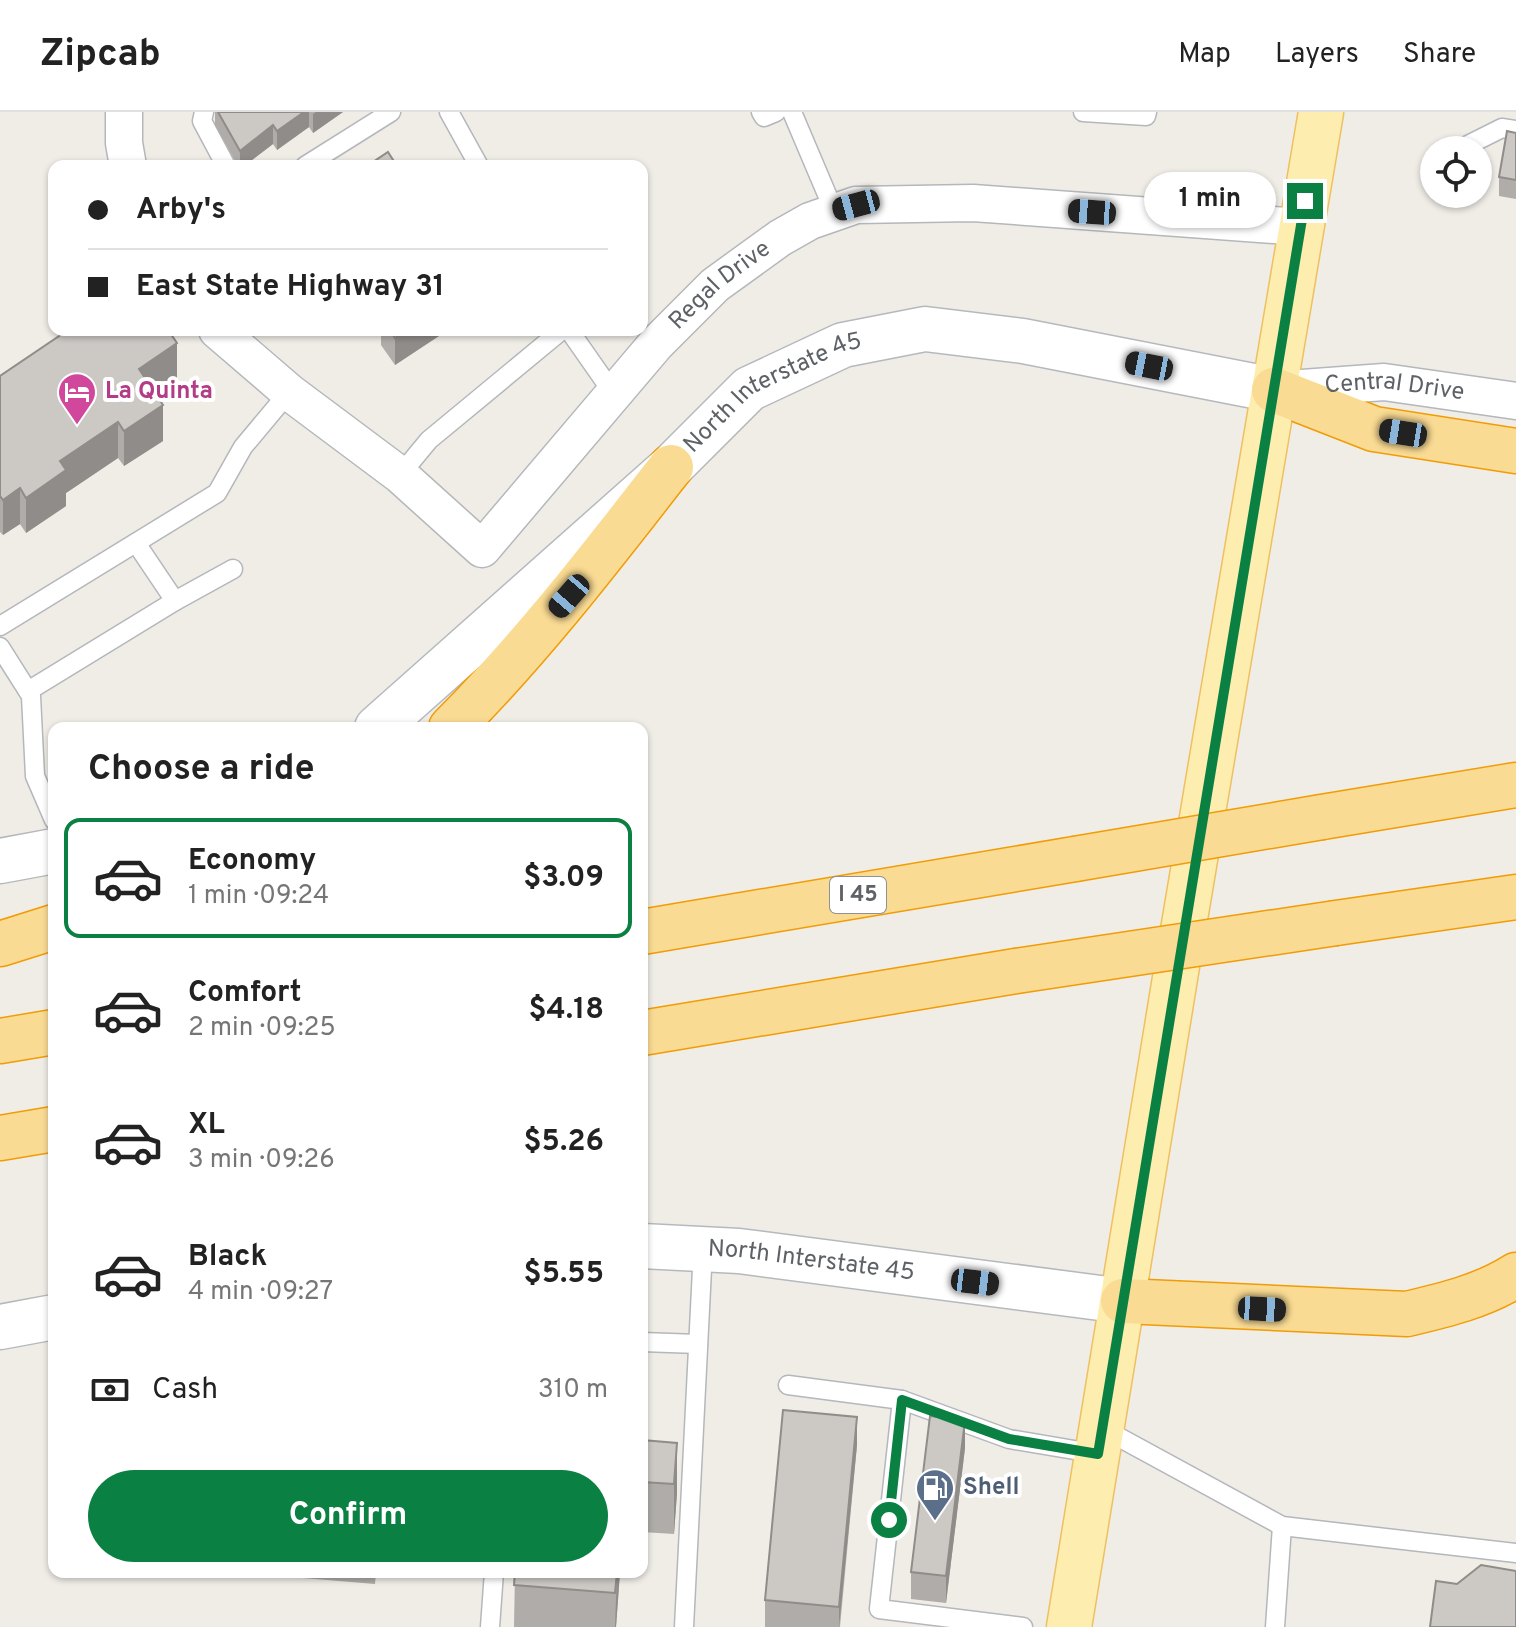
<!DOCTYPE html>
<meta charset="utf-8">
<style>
body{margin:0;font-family:Overpass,sans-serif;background:#f6f6f6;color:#222;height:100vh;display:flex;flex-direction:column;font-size:30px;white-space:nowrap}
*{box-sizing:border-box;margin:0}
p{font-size:26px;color:#767676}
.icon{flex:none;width:44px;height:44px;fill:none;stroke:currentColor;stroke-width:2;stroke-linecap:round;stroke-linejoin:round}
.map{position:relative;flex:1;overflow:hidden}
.details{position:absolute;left:48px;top:610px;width:600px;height:856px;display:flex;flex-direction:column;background:#fff;border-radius:16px;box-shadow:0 2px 6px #0004}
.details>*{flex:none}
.top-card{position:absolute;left:48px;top:48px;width:600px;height:176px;border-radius:16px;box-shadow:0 2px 6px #0004;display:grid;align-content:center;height:176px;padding:0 40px;background:#fff}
.controls{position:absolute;left:1420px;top:24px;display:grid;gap:16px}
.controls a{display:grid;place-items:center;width:72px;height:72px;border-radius:50%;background:#fff;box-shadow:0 2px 6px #0004;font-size:40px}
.end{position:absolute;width:36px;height:36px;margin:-18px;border:10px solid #0b8043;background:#fff;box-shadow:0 0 0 4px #fff}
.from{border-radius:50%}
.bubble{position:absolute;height:56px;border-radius:28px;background:#fff;box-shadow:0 2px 6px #0004;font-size:26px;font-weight:700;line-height:56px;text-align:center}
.car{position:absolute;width:24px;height:48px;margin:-24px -12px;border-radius:10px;box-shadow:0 0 6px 2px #0007;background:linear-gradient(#222 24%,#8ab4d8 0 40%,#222 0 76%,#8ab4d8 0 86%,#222 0)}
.top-card b{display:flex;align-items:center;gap:28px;height:76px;font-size:30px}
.top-card b+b{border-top:2px solid #e0e0e0}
.top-card i{width:20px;height:20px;background:#222}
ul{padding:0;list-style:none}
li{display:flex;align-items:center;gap:24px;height:120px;margin:0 16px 12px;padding:0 24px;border:4px solid transparent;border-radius:16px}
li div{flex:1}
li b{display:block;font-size:30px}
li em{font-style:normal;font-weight:700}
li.selected{border-color:#0b8043}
li>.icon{width:72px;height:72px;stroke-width:1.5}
h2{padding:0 40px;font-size:36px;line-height:96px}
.pay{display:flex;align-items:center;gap:20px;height:88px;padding:0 40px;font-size:30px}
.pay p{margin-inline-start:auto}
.cta{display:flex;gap:16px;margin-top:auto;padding:16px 40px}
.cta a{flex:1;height:92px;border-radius:48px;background:#0b8043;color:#fff;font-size:32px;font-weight:700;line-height:92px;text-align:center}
header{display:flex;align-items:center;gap:48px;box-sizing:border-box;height:112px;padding:0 40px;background:#fff;border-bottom:2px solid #e0e0e0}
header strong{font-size:38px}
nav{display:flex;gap:44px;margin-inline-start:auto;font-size:28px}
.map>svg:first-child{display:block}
</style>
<header>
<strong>Zipcab</strong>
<nav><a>Map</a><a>Layers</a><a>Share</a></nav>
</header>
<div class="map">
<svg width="1516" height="1515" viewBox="0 0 1516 1515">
<rect width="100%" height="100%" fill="#f0ede7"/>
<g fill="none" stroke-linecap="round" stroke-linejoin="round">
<!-- service casing -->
<g stroke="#b4b7bb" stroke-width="21">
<g id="service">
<polyline points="204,0 202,9 226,54"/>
<polyline points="449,0 479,54"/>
<polyline points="761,0 764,5 776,0"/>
<polyline points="792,0 834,99"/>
<polyline points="1083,0 1146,4 1147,0"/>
<polyline points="1468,33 1502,16 1516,18"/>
<polyline points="305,54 391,0"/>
<polyline points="569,218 613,281"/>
<polyline points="400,363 429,328 562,218"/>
<polyline points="175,489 233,457"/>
<polyline points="0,514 217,381 243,335 289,280"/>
<polyline points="0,535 31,584 35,664 54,708"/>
<polyline points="28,579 175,489 136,431"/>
<polyline points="642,1230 698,1232"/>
<polyline points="788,1273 902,1288 879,1497 1023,1515"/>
<polyline points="902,1288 1009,1327 1098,1342"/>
<polyline points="1102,1316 1282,1414 1516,1441"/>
<polyline points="490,1515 494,1460"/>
<polyline points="684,1515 703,1137"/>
<polyline points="1275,1515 1282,1414"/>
</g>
</g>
<!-- minor casing -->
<g stroke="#b4b7bb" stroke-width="39">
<g id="minor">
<polyline points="124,0 124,31 128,54"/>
<path id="s1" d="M217,218L289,280L400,363L482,437L656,232L715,173L780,126L810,109L856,93L973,91L1301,115"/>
<path id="s2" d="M1275,278L1384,270L1516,289"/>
</g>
</g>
<!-- secondary casing -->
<g stroke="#b5b9be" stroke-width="47">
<g id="secondary">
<path id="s3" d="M377,616L671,355L749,277L843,233L925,217L1023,229L1274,278"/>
<polyline points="0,749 54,739"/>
<path id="s4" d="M642,1134L739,1139L1123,1189"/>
<polyline points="0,1215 54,1205"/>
</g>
</g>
<!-- primary casing -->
<g stroke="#eec061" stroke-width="47">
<polyline id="primary" points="1069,1515 1176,860 1321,0"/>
</g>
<!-- motorway casing -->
<g stroke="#f19c06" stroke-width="47">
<g id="motorway">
<polyline points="1274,278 1374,317 1516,339"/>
<path d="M451,616C531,536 601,445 671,355"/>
<polyline points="1322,705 1516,673"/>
<polyline points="1336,811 1516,785"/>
<polyline points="642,820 1075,747"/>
<polyline points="0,832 54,815"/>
<polyline points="642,921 1016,859"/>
<polyline points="0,929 54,920"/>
<polyline points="0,1026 54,1017"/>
<path d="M1123,1189L1407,1202C1445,1193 1483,1184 1516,1163"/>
</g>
</g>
<!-- service -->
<use href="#service" stroke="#fff" stroke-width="18"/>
<!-- minor -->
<use href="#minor" stroke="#fff" stroke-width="36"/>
<!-- secondary -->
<use href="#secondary" stroke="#fff" stroke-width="44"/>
<!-- primary -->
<use href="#primary" stroke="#fdedaf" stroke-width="44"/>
<!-- motorway -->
<use href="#motorway" stroke="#fadb93" stroke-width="44"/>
<!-- motorway-bridge casing -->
<g stroke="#f19c06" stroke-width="47" stroke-linecap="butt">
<g id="motorway-bridge">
<polyline points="1075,747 1322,705"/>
<polyline points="1016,859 1336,811"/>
</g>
</g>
<!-- motorway-bridge -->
<use href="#motorway-bridge" stroke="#fadb93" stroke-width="44"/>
</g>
<!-- wall -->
<g fill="#afaca9">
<polygon points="215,0 343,0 313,21 309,15 277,38 273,32 244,54 238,54 215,13"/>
<polygon points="1516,21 1516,87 1499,84 1499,65"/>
<polygon points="381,218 448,218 395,253 381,233"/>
<polygon points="0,264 177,267 156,281 163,329 124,354 118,346 66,381 66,394 26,421 20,412 3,423 0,420"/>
<polygon points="642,1328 677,1331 677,1381 674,1422 642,1420"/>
<polygon points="857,1333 840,1515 765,1515 765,1488"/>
<polygon points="965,1336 946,1491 911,1487 911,1460"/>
<polygon points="291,1460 376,1460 375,1472 291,1465"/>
<polygon points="515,1460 620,1460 616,1515 514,1515"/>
</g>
<!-- shaded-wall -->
<g fill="#8f8c89">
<polygon points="304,0 309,0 309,15 277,38 277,19"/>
<polygon points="316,0 343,0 313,21 313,2"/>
<polygon points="273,13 273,32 244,54 240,54 240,39"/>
<polygon points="406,218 448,218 395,253 395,226"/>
<polygon points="177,231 177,267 139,293 139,257"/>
<polygon points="163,293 163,329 124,354 124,319"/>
<polygon points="118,310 118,346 66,381 66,394 26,421 26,386 60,349"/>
<polygon points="20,376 20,412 3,423 3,388"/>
<polygon points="857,1305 857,1333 839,1515 839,1495"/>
<polygon points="965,1308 965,1336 946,1491 946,1464"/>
<polygon points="677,1331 677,1381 674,1422 674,1372"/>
<polygon points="617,1460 620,1460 616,1515 615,1515"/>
</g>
<!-- building -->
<g fill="#ccc8c4" stroke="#8f8c89" stroke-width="2">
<polygon points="218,0 304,0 277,19 273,13 240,39"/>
<polygon points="1507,19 1516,21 1516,68 1499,65"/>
<polygon points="388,40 397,54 367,54"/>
<polygon points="68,218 168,218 177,231 139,257 163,293 124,319 118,310 60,349 66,358 26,386 20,376 3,388 0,384 0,264"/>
<polygon points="390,218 406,218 395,226"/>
<polygon points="783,1298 857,1305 839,1495 765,1488"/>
<polygon points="930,1304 965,1308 946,1464 911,1460"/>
<polygon points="642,1328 677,1331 674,1372 642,1370"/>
<polygon points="1481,1453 1516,1459 1516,1515 1430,1515 1436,1469 1457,1472"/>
<polygon points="515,1460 617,1460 615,1481 514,1473"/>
</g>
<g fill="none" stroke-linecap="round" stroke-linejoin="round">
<!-- route -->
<polyline stroke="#0b8043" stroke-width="10" points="889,1408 902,1288 1009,1327 1098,1342 1305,89"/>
</g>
<!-- icons -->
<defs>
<g id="hotel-pin" transform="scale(2)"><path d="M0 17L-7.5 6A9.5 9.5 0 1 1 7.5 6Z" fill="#d1479c" stroke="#fff"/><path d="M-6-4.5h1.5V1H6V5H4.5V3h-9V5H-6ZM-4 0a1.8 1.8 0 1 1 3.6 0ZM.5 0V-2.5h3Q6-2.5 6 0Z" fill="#fff"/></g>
<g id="fuel-pin" transform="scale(2)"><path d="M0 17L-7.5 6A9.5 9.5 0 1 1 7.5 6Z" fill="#5c6f8a" stroke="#fff"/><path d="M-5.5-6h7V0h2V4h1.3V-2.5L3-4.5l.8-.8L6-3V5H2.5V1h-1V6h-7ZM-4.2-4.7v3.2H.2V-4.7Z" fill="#fff"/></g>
</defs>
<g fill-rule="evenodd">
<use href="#hotel-pin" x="77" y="280"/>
<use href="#fuel-pin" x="935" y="1376"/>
</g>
<g text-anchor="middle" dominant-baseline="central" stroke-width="8" stroke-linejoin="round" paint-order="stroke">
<!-- shield labels -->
<rect fill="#fff" stroke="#8e9195" stroke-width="2" x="830" y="765" width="56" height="36" rx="6"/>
<g font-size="22" font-weight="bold" fill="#5e6267">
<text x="858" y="783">I 45</text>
</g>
<!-- street labels -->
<g font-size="24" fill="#5e6267" stroke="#fff">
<text stroke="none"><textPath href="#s1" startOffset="700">Regal Drive</textPath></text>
<text stroke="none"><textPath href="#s2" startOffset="120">Central Drive</textPath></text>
<text stroke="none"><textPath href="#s3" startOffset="522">North Interstate 45</textPath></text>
<text stroke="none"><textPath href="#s4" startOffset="170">North Interstate 45</textPath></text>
</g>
<!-- hotel labels -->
<g font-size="24" font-weight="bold" fill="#b23c85" stroke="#fff" text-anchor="start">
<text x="105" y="280">La Quinta</text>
</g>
<!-- service labels -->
<g font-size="24" font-weight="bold" fill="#4e5e75" stroke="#fff" text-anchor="start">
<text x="963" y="1376">Shell</text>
</g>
</g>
</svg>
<div class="controls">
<a><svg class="icon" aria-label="locate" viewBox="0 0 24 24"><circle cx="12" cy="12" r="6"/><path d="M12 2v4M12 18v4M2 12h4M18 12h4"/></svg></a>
</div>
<i class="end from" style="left:889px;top:1408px"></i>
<i class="end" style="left:1305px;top:89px"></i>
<div class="bubble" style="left:1144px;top:60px;width:132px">1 min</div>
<i class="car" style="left:856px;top:93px;rotate:255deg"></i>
<i class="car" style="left:1092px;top:100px;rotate:274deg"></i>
<i class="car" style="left:1149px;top:254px;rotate:281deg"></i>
<i class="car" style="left:1403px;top:321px;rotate:279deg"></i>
<i class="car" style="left:569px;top:484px;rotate:221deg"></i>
<i class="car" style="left:975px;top:1170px;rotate:97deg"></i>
<i class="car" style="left:1262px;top:1197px;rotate:93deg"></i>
<div class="top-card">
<b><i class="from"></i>Arby's</b>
<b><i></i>East State Highway 31</b>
</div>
<section class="details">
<h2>Choose a ride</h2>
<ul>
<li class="selected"><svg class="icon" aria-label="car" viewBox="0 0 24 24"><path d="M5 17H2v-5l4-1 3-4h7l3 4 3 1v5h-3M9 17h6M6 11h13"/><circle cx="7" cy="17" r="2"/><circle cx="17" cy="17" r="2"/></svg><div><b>Economy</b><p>1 min · 09:24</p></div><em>$3.09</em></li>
<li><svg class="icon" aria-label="car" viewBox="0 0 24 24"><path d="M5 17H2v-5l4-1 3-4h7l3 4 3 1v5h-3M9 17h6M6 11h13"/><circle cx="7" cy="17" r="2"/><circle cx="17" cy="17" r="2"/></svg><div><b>Comfort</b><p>2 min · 09:25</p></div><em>$4.18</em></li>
<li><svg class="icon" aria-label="car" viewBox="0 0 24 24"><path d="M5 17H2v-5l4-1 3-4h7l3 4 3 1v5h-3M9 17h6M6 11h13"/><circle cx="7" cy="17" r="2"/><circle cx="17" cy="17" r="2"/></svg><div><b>XL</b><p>3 min · 09:26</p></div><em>$5.26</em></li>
<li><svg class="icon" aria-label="car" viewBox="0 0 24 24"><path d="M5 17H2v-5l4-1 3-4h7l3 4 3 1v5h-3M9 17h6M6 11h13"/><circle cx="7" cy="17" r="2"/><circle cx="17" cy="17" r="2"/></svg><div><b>Black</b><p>4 min · 09:27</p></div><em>$5.55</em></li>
</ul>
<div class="pay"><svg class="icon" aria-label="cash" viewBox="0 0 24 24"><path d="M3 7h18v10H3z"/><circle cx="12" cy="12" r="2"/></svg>Cash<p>310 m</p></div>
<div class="cta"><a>Confirm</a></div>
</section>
</div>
